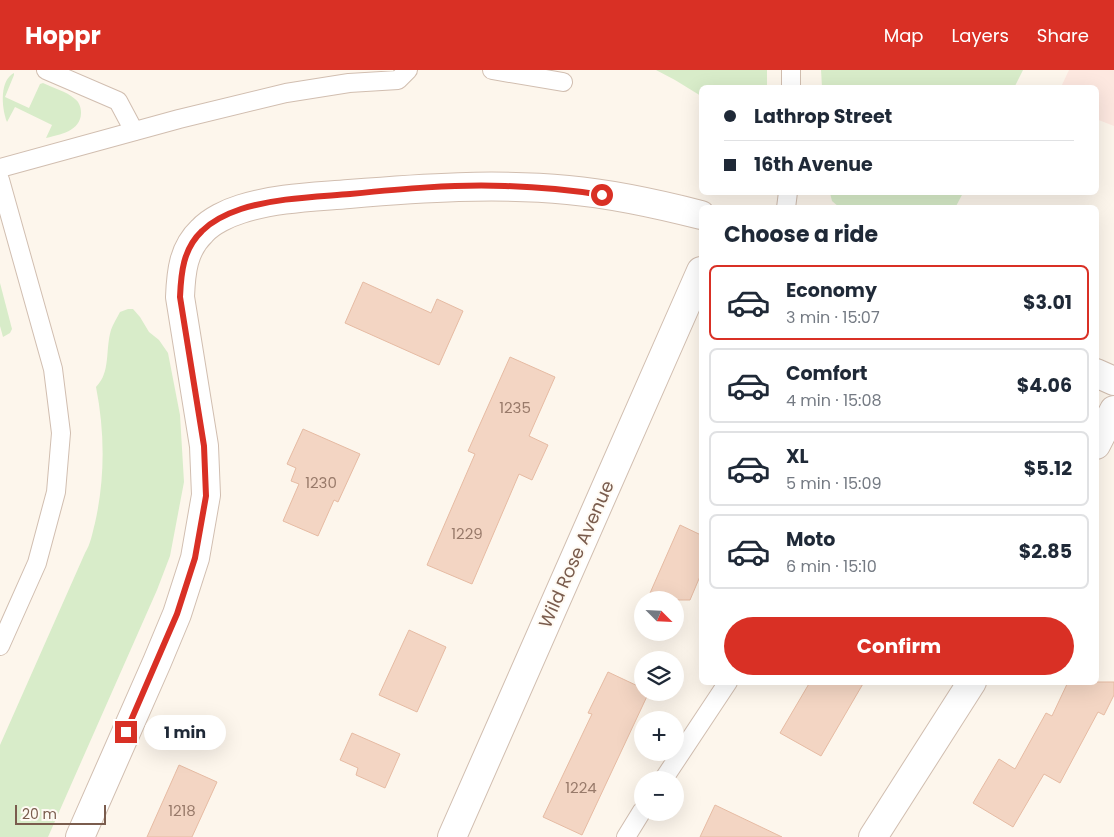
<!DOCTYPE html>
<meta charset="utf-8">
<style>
body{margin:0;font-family:Poppins,sans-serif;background:#f6f6f7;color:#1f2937;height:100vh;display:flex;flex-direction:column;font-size:19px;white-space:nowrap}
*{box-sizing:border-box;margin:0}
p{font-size:16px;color:#747a83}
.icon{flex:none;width:28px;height:28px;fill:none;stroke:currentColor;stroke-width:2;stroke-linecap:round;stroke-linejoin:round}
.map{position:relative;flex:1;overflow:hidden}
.side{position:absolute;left:699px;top:135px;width:400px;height:480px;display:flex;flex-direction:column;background:#fff;border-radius:8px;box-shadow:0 5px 20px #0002}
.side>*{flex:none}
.hud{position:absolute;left:699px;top:15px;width:400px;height:110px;border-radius:8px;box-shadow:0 5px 20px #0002;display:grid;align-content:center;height:110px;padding:0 25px;background:#fff}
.needle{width:32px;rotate:114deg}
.tools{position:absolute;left:634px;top:521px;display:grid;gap:10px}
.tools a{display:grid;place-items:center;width:50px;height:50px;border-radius:50%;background:#fff;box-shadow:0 5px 20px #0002;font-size:25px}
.scale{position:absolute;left:15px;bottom:12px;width:91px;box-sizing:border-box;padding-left:5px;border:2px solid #7a5c4d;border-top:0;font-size:14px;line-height:18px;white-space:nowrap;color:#7a5c4d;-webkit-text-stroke:4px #fffaf3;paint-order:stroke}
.end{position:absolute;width:22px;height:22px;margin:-11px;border:6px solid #d93025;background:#fff;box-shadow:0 0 0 2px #fff}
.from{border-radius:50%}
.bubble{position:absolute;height:35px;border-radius:18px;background:#fff;box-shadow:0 5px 20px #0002;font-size:16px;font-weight:700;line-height:35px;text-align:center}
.hud b{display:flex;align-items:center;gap:18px;height:48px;font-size:19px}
.hud b+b{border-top:1px solid #e0e1e3}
.hud i{width:12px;height:12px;background:#1f2937}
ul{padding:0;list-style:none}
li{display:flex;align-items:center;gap:15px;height:75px;margin:0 10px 8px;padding:0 15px;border:2px solid #e0e1e3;border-radius:8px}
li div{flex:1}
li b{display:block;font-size:19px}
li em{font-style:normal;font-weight:700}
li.selected{border-color:#d93025}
li>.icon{width:45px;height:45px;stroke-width:1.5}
h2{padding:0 25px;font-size:22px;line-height:60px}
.primary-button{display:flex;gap:10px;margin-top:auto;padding:10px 25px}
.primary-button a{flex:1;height:58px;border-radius:30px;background:#d93025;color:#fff;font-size:20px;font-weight:700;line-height:58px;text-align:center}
header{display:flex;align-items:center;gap:30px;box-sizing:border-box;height:70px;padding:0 25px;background:#d93025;color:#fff}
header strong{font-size:24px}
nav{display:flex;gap:28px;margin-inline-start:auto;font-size:18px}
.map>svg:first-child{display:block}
</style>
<header>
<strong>Hoppr</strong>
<nav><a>Map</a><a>Layers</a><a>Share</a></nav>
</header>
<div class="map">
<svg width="1114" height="767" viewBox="0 0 1114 767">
<rect width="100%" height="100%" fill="#fdf6ec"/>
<!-- commercial -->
<polygon fill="#fde8e0" points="1069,0 1114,0 1114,56 1096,49 1096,18 1061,17"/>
<!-- green -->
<g fill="#d8ecc9">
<polygon points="656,0 767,0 767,17 701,18 701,26 675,10"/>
<polygon points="821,0 1023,0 1014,18 822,17"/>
<path d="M14,3V5L5,27L29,38L40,14L43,13C53,18 66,21 75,29C79,32 81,37 81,43C81,61 59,65 46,68L52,55L15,37L7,52C1,36 0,10 14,3Z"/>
<polygon points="830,123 830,122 963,123 955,138 839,137 832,131"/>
<polygon points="0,213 12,259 10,263 3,267 0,256"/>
<path d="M128,239H133L140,247L149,262L159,270L168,283L180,345L184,412L170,486L157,520L48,767H0V675L85,483C91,473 92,464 95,453C105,409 105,362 96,317C111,302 105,280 111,260C113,254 117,248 120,242Z"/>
</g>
<!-- building -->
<g fill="#f3d5c3" stroke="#e6bba3">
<polygon points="363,212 431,243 437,229 463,241 439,295 345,253"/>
<polygon points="510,287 555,307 529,366 548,375 532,410 519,404 472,514 427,495 475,384 468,381"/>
<polygon points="303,359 360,384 338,432 334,430 318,466 283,451 299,414 291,411 296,398 287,394"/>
<polygon points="680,455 701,465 701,504 690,530 647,530"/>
<polygon points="409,560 446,577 417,642 379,625"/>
<polygon points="608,602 642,618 642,622 649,622 582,765 543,747 592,644 588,643"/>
<polygon points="810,612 864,612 821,686 780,663"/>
<polygon points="1068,612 1114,612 1114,625 1104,645 1098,642 1060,713 1044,704 1013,757 973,733 999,689 1015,699 1046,643 1052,646"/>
<polygon points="352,663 400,684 385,718 356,705 358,698 340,690"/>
<polygon points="179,695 217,712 192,767 147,767"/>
<polygon points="715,735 782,767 700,767"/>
</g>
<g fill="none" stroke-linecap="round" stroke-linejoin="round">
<!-- lane casing -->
<g stroke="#d1beb0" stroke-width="20">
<g id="lane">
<polyline points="46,0 118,31 134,61"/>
<polyline points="492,0 563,12"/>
<polyline points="791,18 791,0"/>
<polyline points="0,98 179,49 286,23 349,13 398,10 408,0"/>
<polyline points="0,110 53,299 61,363 56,422 37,493 0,576"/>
<polyline points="786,138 788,122"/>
<polyline points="663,710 728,612"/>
<polyline points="626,767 642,741"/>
</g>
</g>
<!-- street casing -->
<g stroke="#d1beb0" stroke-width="30">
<g id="street">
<polyline points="1096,303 1114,311"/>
<polyline points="1096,375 1114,340"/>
<path d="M80,767L157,592L177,544L195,488L206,425L204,376L180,227C181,202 183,179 202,161C211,151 228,143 241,139C275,128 314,127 349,124C422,118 495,113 568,120C613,124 658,134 701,145"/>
<polyline points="452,767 701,201"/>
<polyline points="873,767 972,612"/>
</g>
</g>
<!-- lane -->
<use href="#lane" stroke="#fff" stroke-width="18"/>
<!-- street -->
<use href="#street" stroke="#fff" stroke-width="28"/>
</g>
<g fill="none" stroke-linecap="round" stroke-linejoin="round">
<!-- route -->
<path stroke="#d93025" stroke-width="6" d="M126,662L177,544L195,488L206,426L204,376L180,227C181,203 183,179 202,161C212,151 229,143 241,139C276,128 314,127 350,124C401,119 453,114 505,116C538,117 570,120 602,125"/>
</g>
<g text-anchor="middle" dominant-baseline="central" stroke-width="4" stroke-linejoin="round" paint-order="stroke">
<!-- number labels -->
<g font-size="15" fill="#987a6a">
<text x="515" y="337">1235</text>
<text x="321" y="412">1230</text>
<text x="467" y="463">1229</text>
<text x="581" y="717">1224</text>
<text x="182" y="740">1218</text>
</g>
<!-- street labels -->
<g font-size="18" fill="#7a5c4d" stroke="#fffaf3">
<text transform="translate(576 484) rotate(-66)">Wild Rose Avenue</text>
</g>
</g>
</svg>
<div class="tools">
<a><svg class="needle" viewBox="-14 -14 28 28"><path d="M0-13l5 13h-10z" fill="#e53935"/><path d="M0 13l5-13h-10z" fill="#747a83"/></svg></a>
<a><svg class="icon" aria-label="layers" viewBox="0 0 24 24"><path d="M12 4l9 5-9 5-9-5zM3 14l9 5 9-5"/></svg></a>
<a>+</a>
<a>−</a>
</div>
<div class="scale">20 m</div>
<i class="end from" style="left:602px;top:125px"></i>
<i class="end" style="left:126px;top:662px"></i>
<div class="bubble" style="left:144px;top:645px;width:82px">1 min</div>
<div class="hud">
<b><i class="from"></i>Lathrop Street</b>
<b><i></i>16th Avenue</b>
</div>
<section class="side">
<h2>Choose a ride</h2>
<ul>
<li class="selected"><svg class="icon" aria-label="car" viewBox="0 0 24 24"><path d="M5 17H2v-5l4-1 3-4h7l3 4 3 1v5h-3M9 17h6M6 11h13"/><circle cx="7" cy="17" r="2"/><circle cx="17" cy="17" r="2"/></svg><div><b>Economy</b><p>3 min · 15:07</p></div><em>$3.01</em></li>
<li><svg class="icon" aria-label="car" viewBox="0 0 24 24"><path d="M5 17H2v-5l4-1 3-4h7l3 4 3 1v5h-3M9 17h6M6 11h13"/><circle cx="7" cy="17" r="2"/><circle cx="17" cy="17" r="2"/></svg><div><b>Comfort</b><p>4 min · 15:08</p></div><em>$4.06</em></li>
<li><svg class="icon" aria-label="car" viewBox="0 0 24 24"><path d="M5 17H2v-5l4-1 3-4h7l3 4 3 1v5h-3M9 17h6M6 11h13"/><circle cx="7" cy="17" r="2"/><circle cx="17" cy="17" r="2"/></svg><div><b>XL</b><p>5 min · 15:09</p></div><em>$5.12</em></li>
<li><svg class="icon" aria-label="car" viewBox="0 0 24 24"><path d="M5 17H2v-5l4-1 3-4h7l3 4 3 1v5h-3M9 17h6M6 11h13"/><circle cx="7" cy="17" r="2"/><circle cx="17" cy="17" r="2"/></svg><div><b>Moto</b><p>6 min · 15:10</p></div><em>$2.85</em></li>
</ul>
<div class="primary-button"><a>Confirm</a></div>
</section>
</div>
